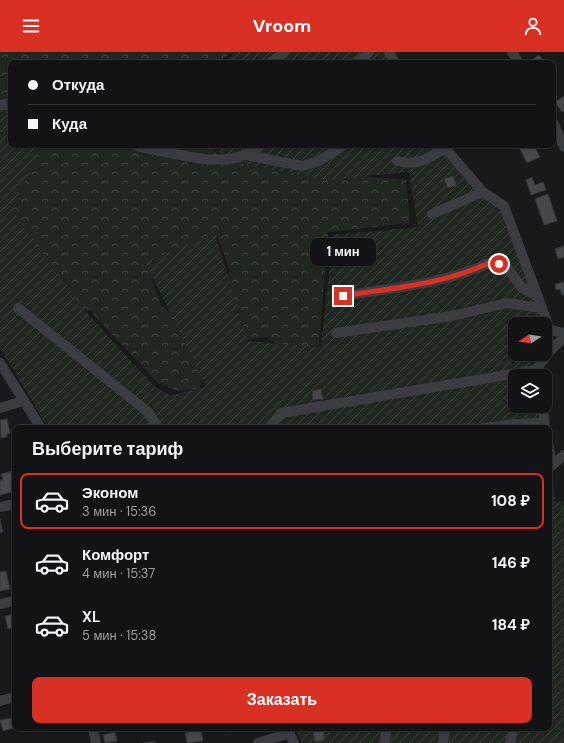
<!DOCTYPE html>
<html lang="ru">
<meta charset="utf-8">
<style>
body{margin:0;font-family:"DM Sans",sans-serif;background:#202022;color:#f1f3f6;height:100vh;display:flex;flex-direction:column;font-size:15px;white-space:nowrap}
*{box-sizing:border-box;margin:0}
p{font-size:13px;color:#9d9ea0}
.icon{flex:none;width:22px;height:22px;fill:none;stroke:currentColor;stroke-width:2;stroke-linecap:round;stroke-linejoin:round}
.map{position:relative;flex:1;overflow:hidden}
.sheet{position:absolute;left:12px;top:373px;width:540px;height:306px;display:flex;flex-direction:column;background:#131315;border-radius:8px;box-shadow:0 1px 3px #0004,0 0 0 1px #323234}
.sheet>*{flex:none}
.hud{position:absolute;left:8px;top:8px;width:548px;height:88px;border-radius:8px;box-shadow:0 1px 3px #0004,0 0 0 1px #323234;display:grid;align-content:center;height:88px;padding:0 20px;background:#131315}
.needle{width:26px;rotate:258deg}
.buttons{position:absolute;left:508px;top:265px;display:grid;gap:8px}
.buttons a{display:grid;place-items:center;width:44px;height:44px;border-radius:8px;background:#131315;box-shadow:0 1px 3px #0004,0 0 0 1px #323234;font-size:20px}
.end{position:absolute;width:18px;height:18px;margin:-9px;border:5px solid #d93025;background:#fff;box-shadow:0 0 0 2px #fff}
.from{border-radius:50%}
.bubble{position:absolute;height:28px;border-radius:8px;background:#131315;box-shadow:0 1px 3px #0004,0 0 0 1px #323234;font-size:13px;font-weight:700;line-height:28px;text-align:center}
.hud b{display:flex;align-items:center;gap:14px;height:38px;font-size:15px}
.hud b+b{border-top:1px solid #323234}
.hud i{width:10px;height:10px;background:#f1f3f6}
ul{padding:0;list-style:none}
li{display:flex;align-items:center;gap:12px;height:56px;margin:0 8px 6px;padding:0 12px;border:2px solid transparent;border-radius:8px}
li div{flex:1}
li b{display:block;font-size:15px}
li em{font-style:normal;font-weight:700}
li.selected{border-color:#d93025}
li>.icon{width:36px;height:36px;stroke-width:1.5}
h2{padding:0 20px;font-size:18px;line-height:48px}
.primary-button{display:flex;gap:8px;margin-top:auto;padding:8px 20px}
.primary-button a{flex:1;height:46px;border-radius:8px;background:#d93025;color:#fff;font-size:16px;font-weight:700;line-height:46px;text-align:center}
header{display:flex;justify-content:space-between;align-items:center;height:52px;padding:0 20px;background:#d93025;color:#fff;font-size:18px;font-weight:700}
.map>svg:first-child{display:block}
</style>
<header><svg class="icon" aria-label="menu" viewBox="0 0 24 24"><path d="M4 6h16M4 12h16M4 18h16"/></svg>Vroom<svg class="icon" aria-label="person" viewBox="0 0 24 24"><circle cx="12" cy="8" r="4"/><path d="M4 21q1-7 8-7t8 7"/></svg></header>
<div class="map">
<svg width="564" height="691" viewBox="0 0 564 691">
<defs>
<pattern id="forest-crowns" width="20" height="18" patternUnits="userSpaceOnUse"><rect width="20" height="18" fill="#1f2720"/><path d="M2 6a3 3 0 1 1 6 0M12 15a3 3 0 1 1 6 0" fill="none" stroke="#3d443e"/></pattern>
<pattern id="garden-furrows" width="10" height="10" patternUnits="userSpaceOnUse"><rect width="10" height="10" fill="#1f2720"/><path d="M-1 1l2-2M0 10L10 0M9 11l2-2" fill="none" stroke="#3d443e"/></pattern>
</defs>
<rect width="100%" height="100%" fill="#19191c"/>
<!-- forest -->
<g fill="url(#forest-crowns)">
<polygon points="0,0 232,0 218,11 11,11 11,78 0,75"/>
<polygon points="30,93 212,93 217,101 218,109 253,108 335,122 406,128 410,171 328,180 319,293 307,299 281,294 266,285 231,290 218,240 230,219 218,185 164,207 152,229 161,253 180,269 203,324 200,336 179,339 159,332 91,260 58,245 4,158"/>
</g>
<!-- garden -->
<g fill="url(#garden-furrows)">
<polygon points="234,0 387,0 393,11 227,11"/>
<polygon points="0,55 11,65 11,93 39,93 41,95 11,158 88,262 153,333 171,344 206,334 145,210 215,182 248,289 321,295 333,183 418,175 409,120 328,128 226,109 215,93 440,93 504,162 524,211 552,292 545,301 545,272 515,272 515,302 544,302 539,324 515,324 515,354 541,354 543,376 48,376 0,296"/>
<polygon points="549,411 556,451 564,449 564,691 302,691 295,676 549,676"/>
</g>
<!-- building -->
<g fill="#46474b" stroke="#333437">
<polygon points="539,3 545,11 532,11 530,9"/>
<polygon points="564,44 564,59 562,60 555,50"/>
<polygon points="518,93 534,93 540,105 527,111"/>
<polygon points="453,124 456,133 448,136 444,127"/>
<polygon points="532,125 535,133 543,130 546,138 531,143 526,128"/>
<polygon points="548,142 557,169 544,173 535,147"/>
<polygon points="564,194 564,205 558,207 555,197"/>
<polygon points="564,230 564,243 562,243 560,237 556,238 555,232"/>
<polygon points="321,337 323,347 313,348 312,339"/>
<polygon points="7,367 10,381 7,382 7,385 1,386 0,368"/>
<polygon points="13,419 15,432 11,433 12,440 0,443 0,428 3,428 1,422"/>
<polygon points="0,467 3,480 0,481"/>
<polygon points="6,519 10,537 0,539 0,520"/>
<polygon points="15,562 15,575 8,577 5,564"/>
<polygon points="12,666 14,676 3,679 0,668"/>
<polygon points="23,676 37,676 24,679"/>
<polygon points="229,676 240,676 241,678 230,680"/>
<polygon points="201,678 203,689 187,691 185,681"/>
<polygon points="324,678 324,688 315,690 313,680"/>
<polygon points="115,680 117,689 105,691 103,683"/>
<polygon points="155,689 155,691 143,691"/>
</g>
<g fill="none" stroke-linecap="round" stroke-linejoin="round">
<!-- minor -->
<g stroke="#3b3c40" stroke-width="10">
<polyline points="389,0 395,11"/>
<polyline points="512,0 519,11"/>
<polyline points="270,11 285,0"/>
<polyline points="357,11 369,0"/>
<polyline points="0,53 11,51"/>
<polyline points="553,70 564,95"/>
<path d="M136,93L140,95C171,100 214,115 244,103C250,101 255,97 260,93"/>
<polyline points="246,103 302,114 319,109 344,93"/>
<path d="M397,109C417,114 428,107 445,96L483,140"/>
<polyline points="432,162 483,140 504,154 538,245"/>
<path d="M343,244C392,236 446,232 491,210L507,215L521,235L538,245L542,256"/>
<polyline points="18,256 148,360 158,376"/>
<polyline points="336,281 452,264 507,251 542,256 550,278 564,281"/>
<polyline points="0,311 41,376"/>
<polyline points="538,324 536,318 549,300 564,285"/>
<polyline points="543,354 545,376"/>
<polyline points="0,356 23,349"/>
<polyline points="269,376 281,361 536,318"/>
<polyline points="484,376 516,372 544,371"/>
<polyline points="549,395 552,413"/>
<polyline points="549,416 564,403"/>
<polyline points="0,455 15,452"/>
<polyline points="0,552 15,549"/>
<polyline points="0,649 15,645"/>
<polyline points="93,676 96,691"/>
<polyline points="287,676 294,691"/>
<polyline points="258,691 290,681"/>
<polyline points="384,691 387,676"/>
<polyline points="443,691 445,676"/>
<polyline points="510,691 513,676"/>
</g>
</g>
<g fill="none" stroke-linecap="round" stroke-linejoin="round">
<!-- route -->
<path stroke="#d93025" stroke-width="5" d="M343,244C392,236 446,232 491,210L499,212"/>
</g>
</svg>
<div class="buttons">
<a><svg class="needle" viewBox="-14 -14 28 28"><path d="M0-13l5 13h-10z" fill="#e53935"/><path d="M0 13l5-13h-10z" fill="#9d9ea0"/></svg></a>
<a><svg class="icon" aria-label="layers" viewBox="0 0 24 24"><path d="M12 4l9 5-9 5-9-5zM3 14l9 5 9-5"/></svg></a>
</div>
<i class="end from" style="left:499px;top:212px"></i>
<i class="end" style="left:343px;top:244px"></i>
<div class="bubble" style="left:310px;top:186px;width:66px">1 мин</div>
<div class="hud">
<b><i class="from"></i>Откуда</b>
<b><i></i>Куда</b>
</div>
<section class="sheet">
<h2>Выберите тариф</h2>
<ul>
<li class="selected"><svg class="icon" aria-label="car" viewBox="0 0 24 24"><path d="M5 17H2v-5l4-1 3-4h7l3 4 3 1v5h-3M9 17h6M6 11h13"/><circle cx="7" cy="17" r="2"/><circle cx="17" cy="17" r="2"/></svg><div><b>Эконом</b><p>3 мин · 15:36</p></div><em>108 ₽</em></li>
<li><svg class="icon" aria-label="car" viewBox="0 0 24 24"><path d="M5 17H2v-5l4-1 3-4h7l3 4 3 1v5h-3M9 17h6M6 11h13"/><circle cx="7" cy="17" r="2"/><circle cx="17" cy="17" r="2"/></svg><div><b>Комфорт</b><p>4 мин · 15:37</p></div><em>146 ₽</em></li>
<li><svg class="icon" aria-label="car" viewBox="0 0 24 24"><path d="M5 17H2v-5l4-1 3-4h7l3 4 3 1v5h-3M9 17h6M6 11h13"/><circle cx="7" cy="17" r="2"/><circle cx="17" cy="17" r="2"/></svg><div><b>XL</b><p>5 мин · 15:38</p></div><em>184 ₽</em></li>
</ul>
<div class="primary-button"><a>Заказать</a></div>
</section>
</div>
